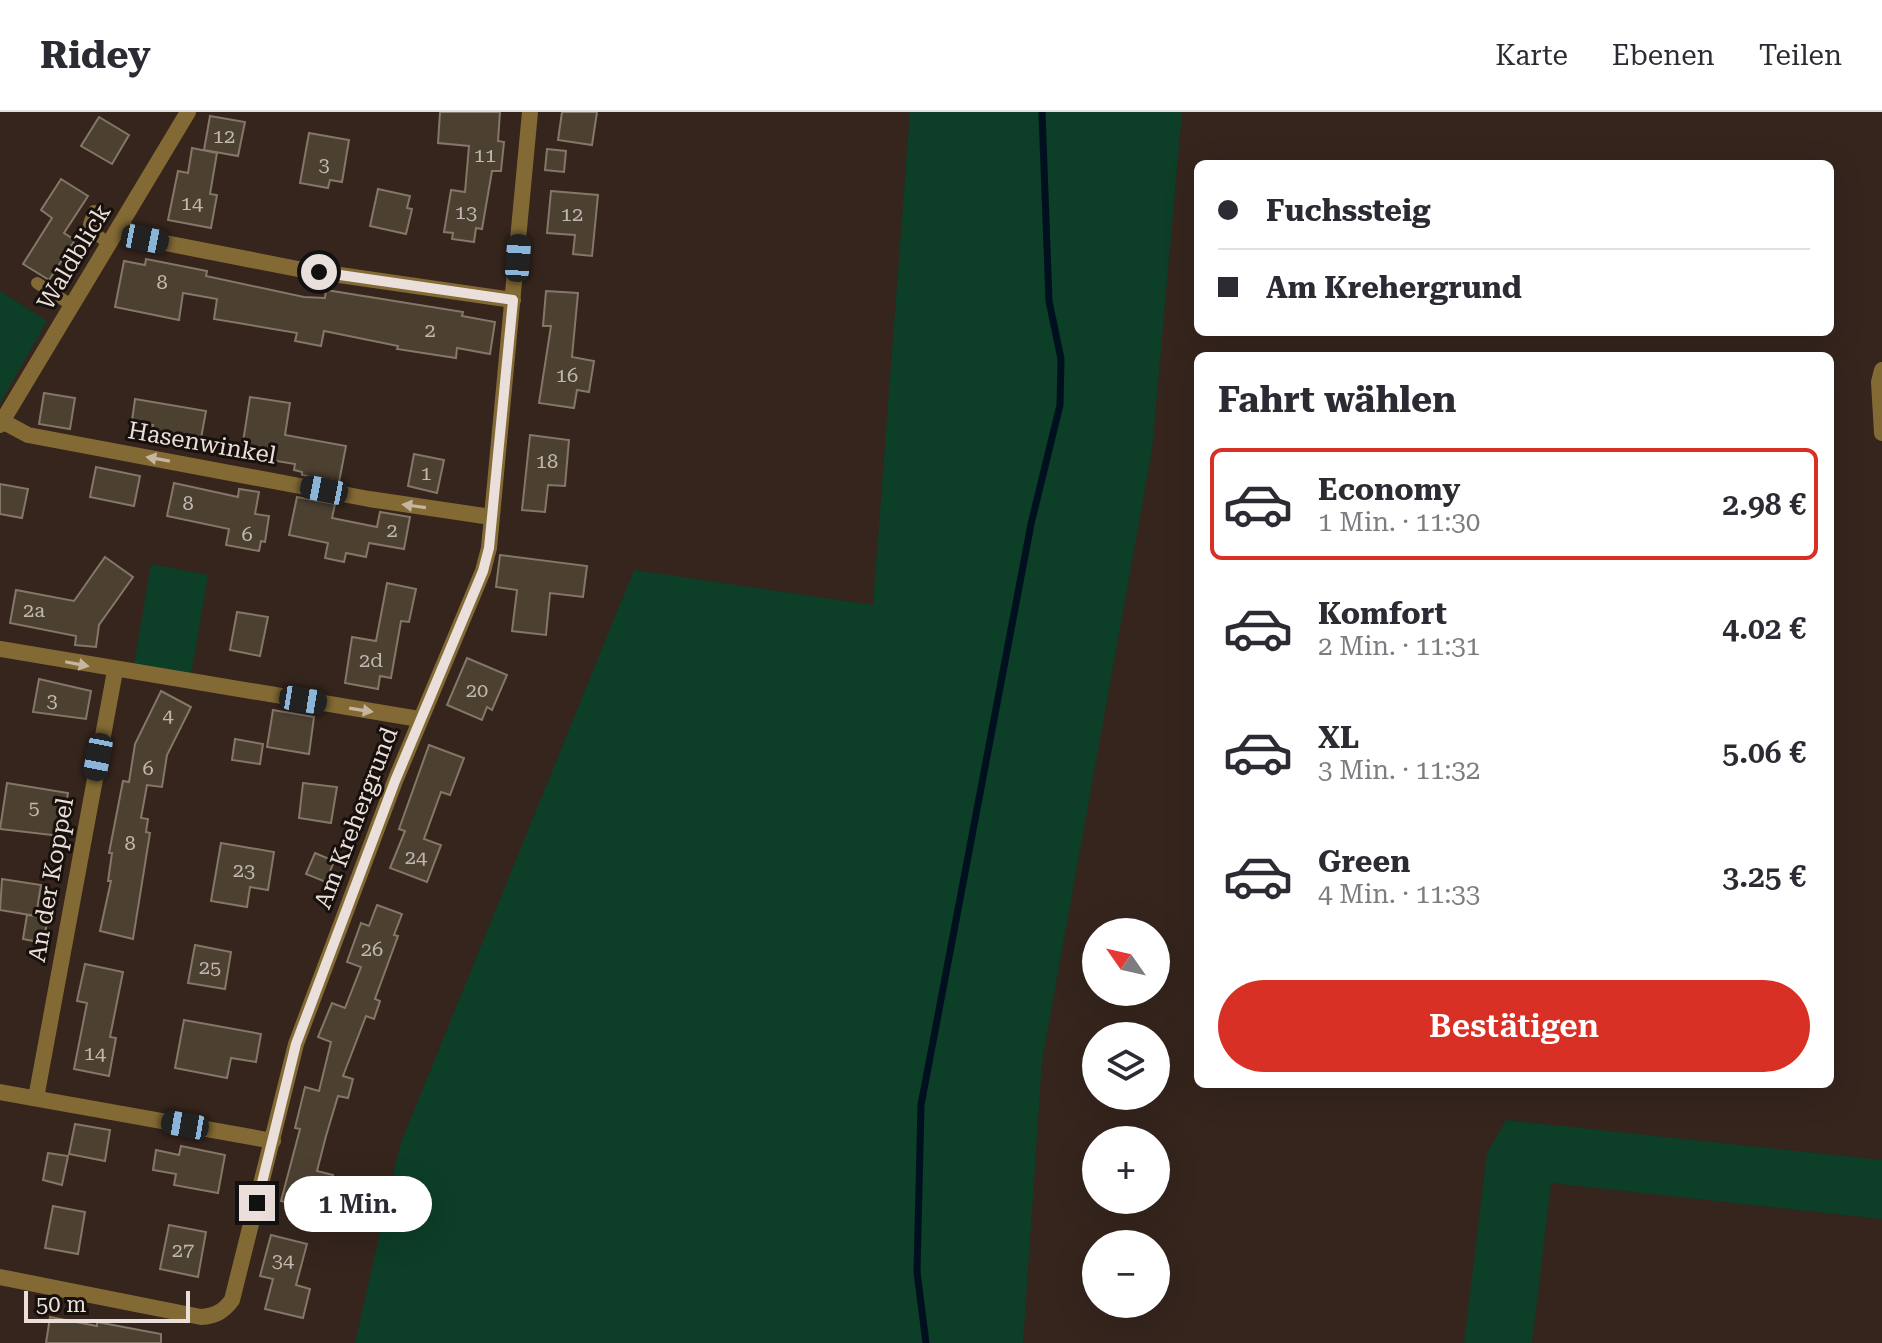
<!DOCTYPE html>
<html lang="de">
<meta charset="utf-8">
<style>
body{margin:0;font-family:"Roboto Serif",serif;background:#f7f7f7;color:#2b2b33;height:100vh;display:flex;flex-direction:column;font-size:30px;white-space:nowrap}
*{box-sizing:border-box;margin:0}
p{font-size:26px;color:#7c7c81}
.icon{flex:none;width:44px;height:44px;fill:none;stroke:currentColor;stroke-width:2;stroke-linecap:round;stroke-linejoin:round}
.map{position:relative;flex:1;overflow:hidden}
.panel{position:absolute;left:1194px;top:240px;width:640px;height:736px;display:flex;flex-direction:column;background:#fff;border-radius:12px;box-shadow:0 8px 32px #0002}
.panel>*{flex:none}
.hud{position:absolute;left:1194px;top:48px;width:640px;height:176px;border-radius:12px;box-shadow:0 8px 32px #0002;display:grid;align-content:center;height:176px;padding:0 24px;background:#fff}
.needle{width:52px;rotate:304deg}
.buttons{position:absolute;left:1082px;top:806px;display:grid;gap:16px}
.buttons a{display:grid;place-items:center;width:88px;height:88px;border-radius:50%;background:#fff;box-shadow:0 8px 32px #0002;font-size:40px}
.scale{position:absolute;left:24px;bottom:20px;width:166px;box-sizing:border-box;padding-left:8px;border:4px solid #eadfda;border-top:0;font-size:22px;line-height:28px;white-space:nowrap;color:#eadfda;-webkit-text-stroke:6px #17100c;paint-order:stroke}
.end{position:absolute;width:36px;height:36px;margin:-18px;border:10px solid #eadfda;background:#111;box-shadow:0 0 0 4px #111}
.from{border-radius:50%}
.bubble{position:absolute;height:56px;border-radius:28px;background:#fff;box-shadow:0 8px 32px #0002;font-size:26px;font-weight:600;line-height:56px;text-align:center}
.car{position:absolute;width:24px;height:48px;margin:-24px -12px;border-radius:10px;box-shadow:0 0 6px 2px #0007;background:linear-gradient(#222 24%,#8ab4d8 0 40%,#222 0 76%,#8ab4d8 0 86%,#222 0)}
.hud b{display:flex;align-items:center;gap:28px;height:76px;font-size:30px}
.hud b+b{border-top:2px solid #e1e1e2}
.hud i{width:20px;height:20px;background:#2b2b33}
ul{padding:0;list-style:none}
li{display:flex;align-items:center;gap:24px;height:112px;margin:0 16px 12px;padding:0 8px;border:4px solid transparent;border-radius:12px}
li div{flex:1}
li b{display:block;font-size:30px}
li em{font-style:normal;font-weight:600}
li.selected{border-color:#d93025}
li>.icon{width:72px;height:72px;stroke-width:1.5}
h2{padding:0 24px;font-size:36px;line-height:96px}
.primary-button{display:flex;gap:16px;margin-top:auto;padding:16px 24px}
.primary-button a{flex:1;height:92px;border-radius:48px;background:#d93025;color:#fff;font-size:32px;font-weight:600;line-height:92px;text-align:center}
header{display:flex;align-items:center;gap:48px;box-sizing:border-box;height:112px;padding:0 40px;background:#fff;border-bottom:2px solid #e1e1e2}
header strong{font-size:38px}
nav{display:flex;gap:44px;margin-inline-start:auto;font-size:28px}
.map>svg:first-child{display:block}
</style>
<header>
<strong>Ridey</strong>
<nav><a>Karte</a><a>Ebenen</a><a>Teilen</a></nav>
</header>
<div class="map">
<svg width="1882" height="1231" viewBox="0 0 1882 1231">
<rect width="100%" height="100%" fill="#35251d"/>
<!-- green -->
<g fill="#0c3e28">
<polygon points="910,0 1182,0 1152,338 1042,949 1023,1231 355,1231 400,1033 634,458 873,493"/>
<polygon points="0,179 47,209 0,291"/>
<polygon points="151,452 208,463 190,570 133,560"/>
<polygon points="1506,1008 1882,1048 1882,1107 1551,1071 1532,1231 1464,1231 1487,1041"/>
</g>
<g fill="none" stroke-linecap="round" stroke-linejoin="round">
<!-- stream -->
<polyline stroke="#00101f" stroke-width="7" points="926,1231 917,1160 921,993 1031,412 1060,293 1061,247 1049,189 1042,0"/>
</g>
<!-- building -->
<g fill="#4c4031" stroke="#847767" stroke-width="2">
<polygon points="440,0 500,0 498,29 504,30 501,59 492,59 482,117 476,116 474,130 452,127 453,121 444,120 451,78 465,80 469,34 438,31"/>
<polygon points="562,0 597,0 592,33 558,28"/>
<polygon points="210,4 245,10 238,44 204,38"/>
<polygon points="99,5 129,23 112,52 81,34"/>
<polygon points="309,21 349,28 342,70 330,68 328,76 300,71"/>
<polygon points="192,36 217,41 210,82 217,83 211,116 168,108 178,59 188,61"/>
<polygon points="547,37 566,39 564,60 545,58"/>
<polygon points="61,67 88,84 64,121 75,128 49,168 23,152 52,106 41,98"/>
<polygon points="378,77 410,84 407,96 412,97 406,122 370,114"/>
<polygon points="551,79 598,83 592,144 573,142 575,123 547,121"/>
<polygon points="146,147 207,159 206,164 304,185 325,186 326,178 463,200 462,204 495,210 490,242 457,236 456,246 397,237 398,234 324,219 321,234 295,229 297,221 214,207 217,187 183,181 179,208 115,195 124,149 145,153"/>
<polygon points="546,179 578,181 572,245 594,249 589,280 577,278 574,296 539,291 551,214 543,214"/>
<polygon points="44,281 75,286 70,317 39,312"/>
<polygon points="250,285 290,291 285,323 346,334 339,370 302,363 302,360 294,358 295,352 241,343"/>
<polygon points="135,287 206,299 199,337 150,329 153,313 132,309"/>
<polygon points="530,323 569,328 565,374 548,373 545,400 522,398"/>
<polygon points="414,342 444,348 437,381 408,374"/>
<polygon points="96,355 140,364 134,394 90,385"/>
<polygon points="174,371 238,385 239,377 259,380 255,402 269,404 265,430 261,429 259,439 226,433 229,417 167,404"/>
<polygon points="0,372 28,377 22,406 0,402"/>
<polygon points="297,385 335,392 332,406 377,415 380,400 410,405 404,437 369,431 366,445 346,441 344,450 325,446 328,431 289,423"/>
<polygon points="500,443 587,454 583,485 550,481 546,523 512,519 517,478 496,475"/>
<polygon points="105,445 133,465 99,513 96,535 75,533 76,524 10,511 16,478 74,489"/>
<polygon points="387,471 416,477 409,510 401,509 391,566 380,564 378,577 345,571 352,525 376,529"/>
<polygon points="237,500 268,505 260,544 230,538"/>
<polygon points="467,546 507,563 492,598 487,595 482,608 447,593"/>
<polygon points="39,567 91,579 86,607 33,600"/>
<polygon points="161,579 191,595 167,643 162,675 147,673 141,706 148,707 146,720 150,721 133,827 100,819 111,769 108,769 112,741 109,741 123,669 129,670 135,632"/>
<polygon points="273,598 314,605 309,642 267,635"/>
<polygon points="235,627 263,632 260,652 232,648"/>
<polygon points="429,633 464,646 450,683 441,680 424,727 441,733 427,770 390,756 405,719 399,717"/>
<polygon points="7,671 68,681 60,724 0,717"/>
<polygon points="303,671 337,675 331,711 299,706"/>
<polygon points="221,731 274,740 268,778 250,775 247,795 211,789"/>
<polygon points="315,741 334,749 326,770 306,762"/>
<polygon points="2,767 41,773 36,804 0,798"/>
<polygon points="377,793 402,802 394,823 398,824 375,887 380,889 374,907 366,904 343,964 353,967 348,986 338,984 326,1024 317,1059 333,1063 327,1085 318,1083 314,1097 281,1089 300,1017 295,1016 305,975 319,979 331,930 318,925 332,891 345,896 361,855 347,850 361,811 369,814"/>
<polygon points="27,803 48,806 43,831 23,827"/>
<polygon points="195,833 231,840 225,877 188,871"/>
<polygon points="85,852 123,860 110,925 116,926 109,964 74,957 87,891 77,889"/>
<polygon points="184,908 261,922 256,950 231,946 227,966 175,956"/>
<polygon points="75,1012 110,1018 105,1049 69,1042"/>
<polygon points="181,1034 225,1043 218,1081 174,1073 176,1062 153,1058 156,1038 179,1043"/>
<polygon points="48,1041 68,1044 62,1073 43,1068"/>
<polygon points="53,1094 85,1100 78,1142 45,1136"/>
<polygon points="169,1113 206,1120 198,1165 160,1157"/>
<polygon points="271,1123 307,1132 296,1173 310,1177 303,1206 265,1197 273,1167 260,1164"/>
<polygon points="50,1205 97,1214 97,1210 161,1222 161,1231 46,1231"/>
</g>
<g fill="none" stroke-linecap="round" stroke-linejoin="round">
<!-- service -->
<g stroke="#836a34" stroke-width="12">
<polyline points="94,99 89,112 95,121 110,133"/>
<polyline points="37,171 73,194"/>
</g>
<!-- minor -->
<g stroke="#836a34" stroke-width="16">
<polyline points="121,115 145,127 298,157 513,188"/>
<polyline points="1882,258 1879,270 1882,321"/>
<polyline points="2,309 28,323 369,387 491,405"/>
<polyline points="0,313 188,0"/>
<polyline points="0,537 419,607"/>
<polyline points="0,980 273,1029"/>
<polyline points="36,986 115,559"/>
<path d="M0,1165L201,1205C215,1204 223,1200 232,1188L296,932L395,669L483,459L489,436L530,0"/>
</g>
</g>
<!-- one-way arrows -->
<defs><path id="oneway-solid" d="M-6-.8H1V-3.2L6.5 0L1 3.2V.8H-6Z" transform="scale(2)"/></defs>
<g fill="#c6b6a0">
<use href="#oneway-solid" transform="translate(158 347) rotate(-170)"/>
<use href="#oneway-solid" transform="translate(414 394) rotate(-172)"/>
<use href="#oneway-solid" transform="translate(77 552) rotate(11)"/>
<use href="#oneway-solid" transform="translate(361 598) rotate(9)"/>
</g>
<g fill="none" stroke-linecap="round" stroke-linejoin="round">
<!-- route -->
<polyline stroke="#eadfda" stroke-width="10" points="257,1091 296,932 395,669 483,459 489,436 513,188 319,160"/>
</g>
<g text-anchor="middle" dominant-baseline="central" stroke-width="6" stroke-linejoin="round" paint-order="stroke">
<!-- number labels -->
<g font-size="20" fill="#c2b7b0">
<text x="224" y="24">12</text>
<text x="485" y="43">11</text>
<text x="324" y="52">3</text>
<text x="192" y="91">14</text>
<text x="466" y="100">13</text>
<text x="572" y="102">12</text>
<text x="162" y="170">8</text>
<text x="430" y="218">2</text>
<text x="567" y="263">16</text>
<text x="547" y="349">18</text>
<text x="426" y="361">1</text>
<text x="188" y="391">8</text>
<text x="392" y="418">2</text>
<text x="247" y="422">6</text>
<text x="34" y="498">2a</text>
<text x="371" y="548">2d</text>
<text x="477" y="578">20</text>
<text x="52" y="588">3</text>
<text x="168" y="603">4</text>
<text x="148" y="656">6</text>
<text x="34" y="695">5</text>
<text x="130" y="731">8</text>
<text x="416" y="745">24</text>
<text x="244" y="758">23</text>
<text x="372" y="837">26</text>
<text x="210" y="855">25</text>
<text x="95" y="941">14</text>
<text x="183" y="1138">27</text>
<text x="283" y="1148">34</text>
</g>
<!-- street labels -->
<g font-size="24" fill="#eadfda" stroke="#17100c">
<text transform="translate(74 145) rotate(-59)">Waldblick</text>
<text transform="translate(202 331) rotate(10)">Hasenwinkel</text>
<text transform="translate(356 706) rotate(-69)">Am Krehergrund</text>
<text transform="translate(51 768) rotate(-80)">An der Koppel</text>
</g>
</g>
</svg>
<div class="buttons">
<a><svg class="needle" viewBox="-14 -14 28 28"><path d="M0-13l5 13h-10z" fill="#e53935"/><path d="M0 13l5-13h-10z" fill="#7c7c81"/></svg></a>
<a><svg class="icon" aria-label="layers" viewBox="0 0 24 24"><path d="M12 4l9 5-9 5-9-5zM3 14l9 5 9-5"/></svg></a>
<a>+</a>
<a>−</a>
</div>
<div class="scale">50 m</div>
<i class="end from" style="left:319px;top:160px"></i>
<i class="end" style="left:257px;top:1091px"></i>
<div class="bubble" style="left:284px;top:1064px;width:148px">1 Min.</div>
<i class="car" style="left:145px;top:127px;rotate:101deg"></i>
<i class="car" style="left:518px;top:146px;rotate:4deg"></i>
<i class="car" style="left:324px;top:378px;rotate:281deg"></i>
<i class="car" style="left:303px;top:588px;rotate:99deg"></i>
<i class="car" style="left:98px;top:645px;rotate:191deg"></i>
<i class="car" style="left:185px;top:1013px;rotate:280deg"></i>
<div class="hud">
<b><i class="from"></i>Fuchssteig</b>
<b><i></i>Am Krehergrund</b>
</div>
<section class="panel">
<h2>Fahrt wählen</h2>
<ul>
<li class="selected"><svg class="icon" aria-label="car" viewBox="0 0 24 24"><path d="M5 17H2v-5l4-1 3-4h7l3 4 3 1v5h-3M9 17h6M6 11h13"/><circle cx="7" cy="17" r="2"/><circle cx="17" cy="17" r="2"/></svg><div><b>Economy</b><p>1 Min. · 11:30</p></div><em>2.98 €</em></li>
<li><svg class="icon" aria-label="car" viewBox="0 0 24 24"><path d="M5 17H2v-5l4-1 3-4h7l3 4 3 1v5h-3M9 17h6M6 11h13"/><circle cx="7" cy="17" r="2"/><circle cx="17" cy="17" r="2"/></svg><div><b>Komfort</b><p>2 Min. · 11:31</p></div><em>4.02 €</em></li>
<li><svg class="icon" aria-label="car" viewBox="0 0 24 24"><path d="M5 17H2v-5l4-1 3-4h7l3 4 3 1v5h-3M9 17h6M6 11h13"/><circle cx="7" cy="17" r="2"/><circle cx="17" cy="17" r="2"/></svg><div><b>XL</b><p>3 Min. · 11:32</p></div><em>5.06 €</em></li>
<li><svg class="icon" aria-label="car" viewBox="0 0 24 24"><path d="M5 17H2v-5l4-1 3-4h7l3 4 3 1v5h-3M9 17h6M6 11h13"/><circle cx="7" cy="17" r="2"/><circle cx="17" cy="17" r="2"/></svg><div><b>Green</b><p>4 Min. · 11:33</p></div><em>3.25 €</em></li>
</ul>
<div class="primary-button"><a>Bestätigen</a></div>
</section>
</div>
